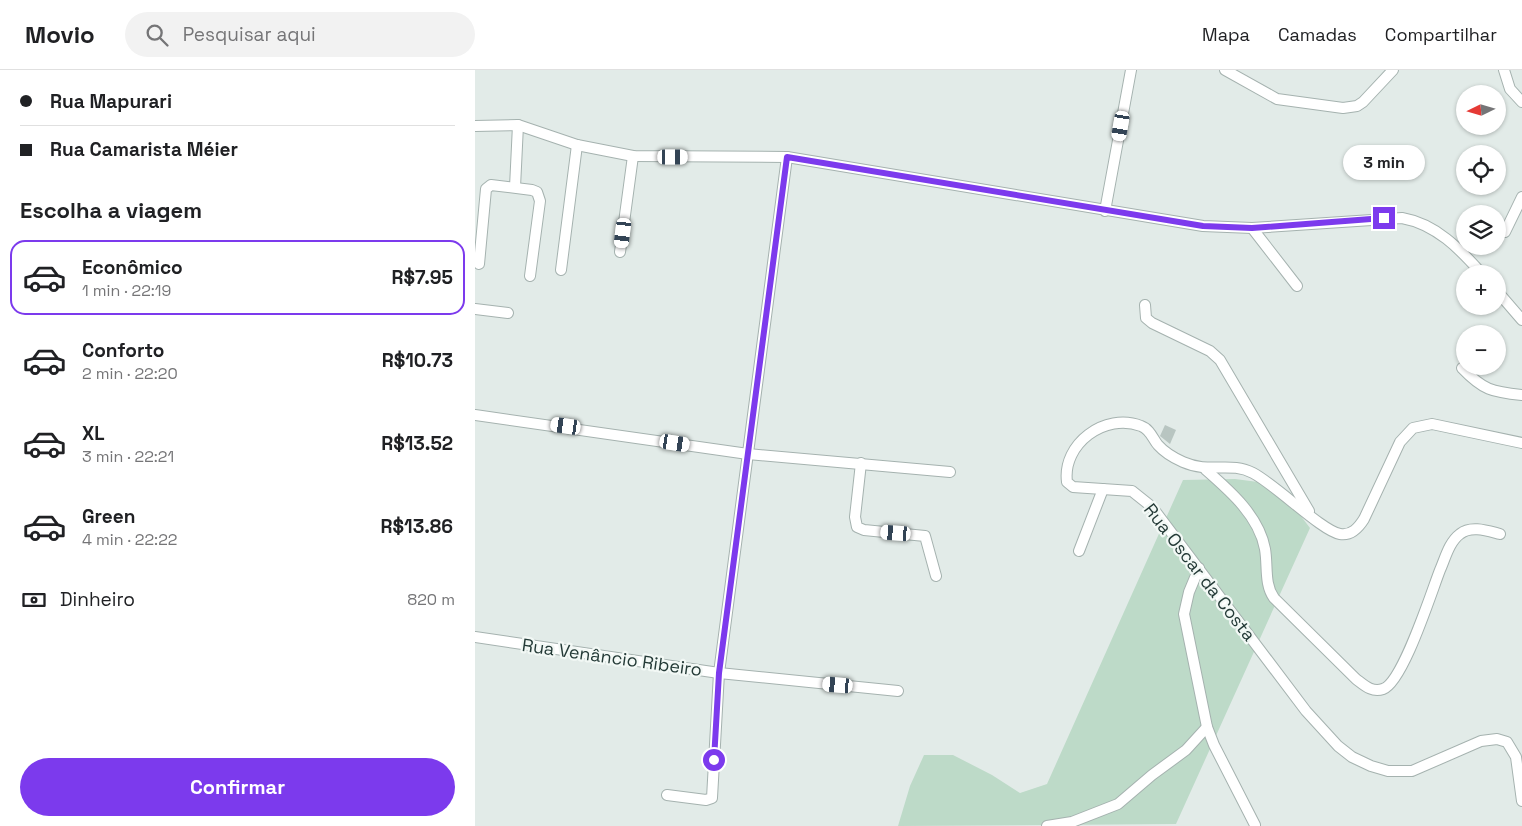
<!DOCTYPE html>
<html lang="pt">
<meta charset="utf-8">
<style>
body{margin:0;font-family:"Space Grotesk",sans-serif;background:#f2f2f2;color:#202124;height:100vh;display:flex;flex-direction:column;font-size:19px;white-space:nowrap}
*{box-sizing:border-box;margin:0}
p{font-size:16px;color:#757577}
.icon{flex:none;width:28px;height:28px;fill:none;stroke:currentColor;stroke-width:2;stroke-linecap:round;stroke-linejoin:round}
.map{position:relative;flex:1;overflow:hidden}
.drawer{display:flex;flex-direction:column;background:#fff;width:475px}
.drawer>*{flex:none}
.hud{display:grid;align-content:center;height:110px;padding:0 20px;background:#fff}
.needle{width:32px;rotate:265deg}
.buttons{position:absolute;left:981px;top:15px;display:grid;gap:10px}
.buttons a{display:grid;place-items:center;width:50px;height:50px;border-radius:50%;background:#fff;box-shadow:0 1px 4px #0004;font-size:25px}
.end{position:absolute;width:22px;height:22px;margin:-11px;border:6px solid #7c3aed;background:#fff;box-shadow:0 0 0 2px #fff}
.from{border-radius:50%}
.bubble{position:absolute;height:35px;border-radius:18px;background:#fff;box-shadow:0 1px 4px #0004;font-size:16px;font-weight:800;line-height:35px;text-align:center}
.car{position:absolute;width:15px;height:30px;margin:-15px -8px;border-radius:6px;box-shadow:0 0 4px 1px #0007;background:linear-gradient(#fff 24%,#345 0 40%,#fff 0 76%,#345 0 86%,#fff 0)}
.hud b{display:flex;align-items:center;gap:18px;height:48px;font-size:19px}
.hud b+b{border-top:1px solid #e0e0e0}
.hud i{width:12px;height:12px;background:#202124}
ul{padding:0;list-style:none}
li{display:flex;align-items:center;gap:15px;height:75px;margin:0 10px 8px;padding:0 10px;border:2px solid transparent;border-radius:15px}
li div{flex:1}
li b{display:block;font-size:19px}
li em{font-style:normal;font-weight:800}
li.on{border-color:#7c3aed}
li>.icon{width:45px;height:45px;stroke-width:1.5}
h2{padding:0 20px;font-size:22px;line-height:60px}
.pay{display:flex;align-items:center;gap:12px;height:55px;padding:0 20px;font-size:19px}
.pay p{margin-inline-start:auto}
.cta{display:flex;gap:10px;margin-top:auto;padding:10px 20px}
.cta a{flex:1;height:58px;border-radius:30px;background:#7c3aed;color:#fff;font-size:20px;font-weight:800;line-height:58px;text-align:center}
header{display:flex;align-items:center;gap:30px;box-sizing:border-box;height:70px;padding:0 25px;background:#fff;border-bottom:1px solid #e0e0e0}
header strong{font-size:24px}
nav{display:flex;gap:28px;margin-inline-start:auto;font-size:18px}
.search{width:350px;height:45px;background:#f2f2f2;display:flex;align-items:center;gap:12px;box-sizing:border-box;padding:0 18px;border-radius:28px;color:#757577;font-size:19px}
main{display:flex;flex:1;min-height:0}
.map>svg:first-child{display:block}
</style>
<header>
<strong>Movio</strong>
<div class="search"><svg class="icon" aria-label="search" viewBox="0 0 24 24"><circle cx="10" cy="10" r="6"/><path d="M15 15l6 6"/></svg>Pesquisar aqui</div>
<nav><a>Mapa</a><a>Camadas</a><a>Compartilhar</a></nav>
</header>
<main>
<section class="drawer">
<div class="hud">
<b><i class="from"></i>Rua Mapurari</b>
<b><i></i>Rua Camarista Méier</b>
</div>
<h2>Escolha a viagem</h2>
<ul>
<li class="on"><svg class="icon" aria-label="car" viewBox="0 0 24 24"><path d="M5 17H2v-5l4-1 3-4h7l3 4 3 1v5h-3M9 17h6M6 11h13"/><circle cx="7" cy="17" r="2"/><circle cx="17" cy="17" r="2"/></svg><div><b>Econômico</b><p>1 min · 22:19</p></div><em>R$7.95</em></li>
<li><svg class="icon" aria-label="car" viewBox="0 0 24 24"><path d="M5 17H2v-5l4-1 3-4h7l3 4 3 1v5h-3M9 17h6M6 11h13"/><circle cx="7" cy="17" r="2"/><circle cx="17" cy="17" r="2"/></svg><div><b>Conforto</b><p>2 min · 22:20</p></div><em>R$10.73</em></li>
<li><svg class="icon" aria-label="car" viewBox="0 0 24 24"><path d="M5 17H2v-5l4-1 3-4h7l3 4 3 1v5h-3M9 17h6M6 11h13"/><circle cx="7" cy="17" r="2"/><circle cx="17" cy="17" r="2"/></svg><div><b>XL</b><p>3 min · 22:21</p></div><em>R$13.52</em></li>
<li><svg class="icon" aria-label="car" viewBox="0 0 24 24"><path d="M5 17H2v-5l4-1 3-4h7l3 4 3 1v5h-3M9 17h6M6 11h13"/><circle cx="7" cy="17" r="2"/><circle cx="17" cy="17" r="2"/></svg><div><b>Green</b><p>4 min · 22:22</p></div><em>R$13.86</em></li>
</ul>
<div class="pay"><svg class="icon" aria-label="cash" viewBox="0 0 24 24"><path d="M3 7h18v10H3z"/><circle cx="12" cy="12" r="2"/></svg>Dinheiro<p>820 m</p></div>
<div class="cta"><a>Confirmar</a></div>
</section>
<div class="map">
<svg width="1047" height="756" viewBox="0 0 1047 756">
<rect width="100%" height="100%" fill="#e2ebe8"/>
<!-- green -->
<polygon fill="#bddac8" points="760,409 783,412 812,428 835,458 701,754 423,756 435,716 449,685 478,685 517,705 545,723 572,714 708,410"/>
<!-- building -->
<polygon fill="#b8c5c1" points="690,355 701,360 695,374 685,366"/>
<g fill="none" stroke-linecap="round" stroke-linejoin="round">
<!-- minor casing -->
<g stroke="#a5b2af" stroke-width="12">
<g id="minor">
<polyline points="750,0 802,29 868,38 882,36 888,32 918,0"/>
<polyline points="1029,0 1035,19 1047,32"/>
<path d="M0,56L43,55L102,75L158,86L312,87L728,156L777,158L927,148C961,154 985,179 1007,204"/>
<polyline points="40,117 43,55"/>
<polyline points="630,141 656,0"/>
<polyline points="777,158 822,216"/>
<polyline points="1030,162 1047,127"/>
<polyline points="145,182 158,86"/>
<polyline points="4,194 11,119 16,115 57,120 62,122 65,131 55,206"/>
<polyline points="86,200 102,75"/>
<polyline points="1022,221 1047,250"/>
<polyline points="670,235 671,248 677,253 735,281 745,290 834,441"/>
<polyline points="0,239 33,243"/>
<path d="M987,298C1008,320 1017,322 1047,325"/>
<polyline points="0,345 273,384 475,402"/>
<path d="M1047,373L957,354L938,358L925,372L889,449C884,457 877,466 865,464C847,461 801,415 778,403C755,391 735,404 708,392C699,388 690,383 683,375C678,369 675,359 666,356C630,342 587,374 592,412L598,417L657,421L677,437L831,641L863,676L877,687L896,696L913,701H937L1006,671L1022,669L1032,672L1041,687L1047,731"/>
<polyline points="386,393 380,447 382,457 389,460 450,466 461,506"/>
<path d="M731,400C755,421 784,446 790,479C793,496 789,514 799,528L881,609C889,615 897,623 908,619C928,612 956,523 965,500C970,489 974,472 985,464C996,455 1013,461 1025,464"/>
<polyline points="604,481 628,419"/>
<polyline points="724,498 714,522 709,544 732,657 739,675 780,755"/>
<polyline points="0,567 244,603 423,621"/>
<polyline points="192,725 231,730 237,728 244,603 312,87"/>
<polyline points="572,756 597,752 643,734 677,705 711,680 732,657"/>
</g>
</g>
<!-- minor -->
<use href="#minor" stroke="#fff" stroke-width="10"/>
</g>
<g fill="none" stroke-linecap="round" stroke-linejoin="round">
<!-- route -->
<polyline stroke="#7c3aed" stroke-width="6" points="239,690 244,603 312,87 728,156 777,158 909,148"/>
</g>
<g text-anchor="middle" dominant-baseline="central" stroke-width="4.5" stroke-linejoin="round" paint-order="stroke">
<!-- street labels -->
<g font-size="18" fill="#243a37" stroke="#f2f8f5">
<text transform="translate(725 502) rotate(52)">Rua Oscar da Costa</text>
<text transform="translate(137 587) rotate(8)">Rua Venâncio Ribeiro</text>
</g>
</g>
</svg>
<div class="buttons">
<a><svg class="needle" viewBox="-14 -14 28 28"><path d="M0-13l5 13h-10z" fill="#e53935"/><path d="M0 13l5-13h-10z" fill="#757577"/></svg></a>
<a><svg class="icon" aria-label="locate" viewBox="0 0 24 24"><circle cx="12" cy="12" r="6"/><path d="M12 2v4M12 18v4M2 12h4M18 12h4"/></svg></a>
<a><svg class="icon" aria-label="layers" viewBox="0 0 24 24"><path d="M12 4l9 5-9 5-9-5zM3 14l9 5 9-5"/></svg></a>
<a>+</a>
<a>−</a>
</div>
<i class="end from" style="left:239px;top:690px"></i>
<i class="end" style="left:909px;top:148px"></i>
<div class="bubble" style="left:868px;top:75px;width:82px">3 min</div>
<i class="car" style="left:646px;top:56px;rotate:190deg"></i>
<i class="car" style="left:198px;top:87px;rotate:90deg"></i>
<i class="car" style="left:148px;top:163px;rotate:187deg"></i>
<i class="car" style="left:91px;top:356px;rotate:278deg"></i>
<i class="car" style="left:200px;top:373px;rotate:99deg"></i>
<i class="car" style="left:421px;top:463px;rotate:274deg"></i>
<i class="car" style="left:363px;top:615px;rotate:275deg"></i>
</div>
</main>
